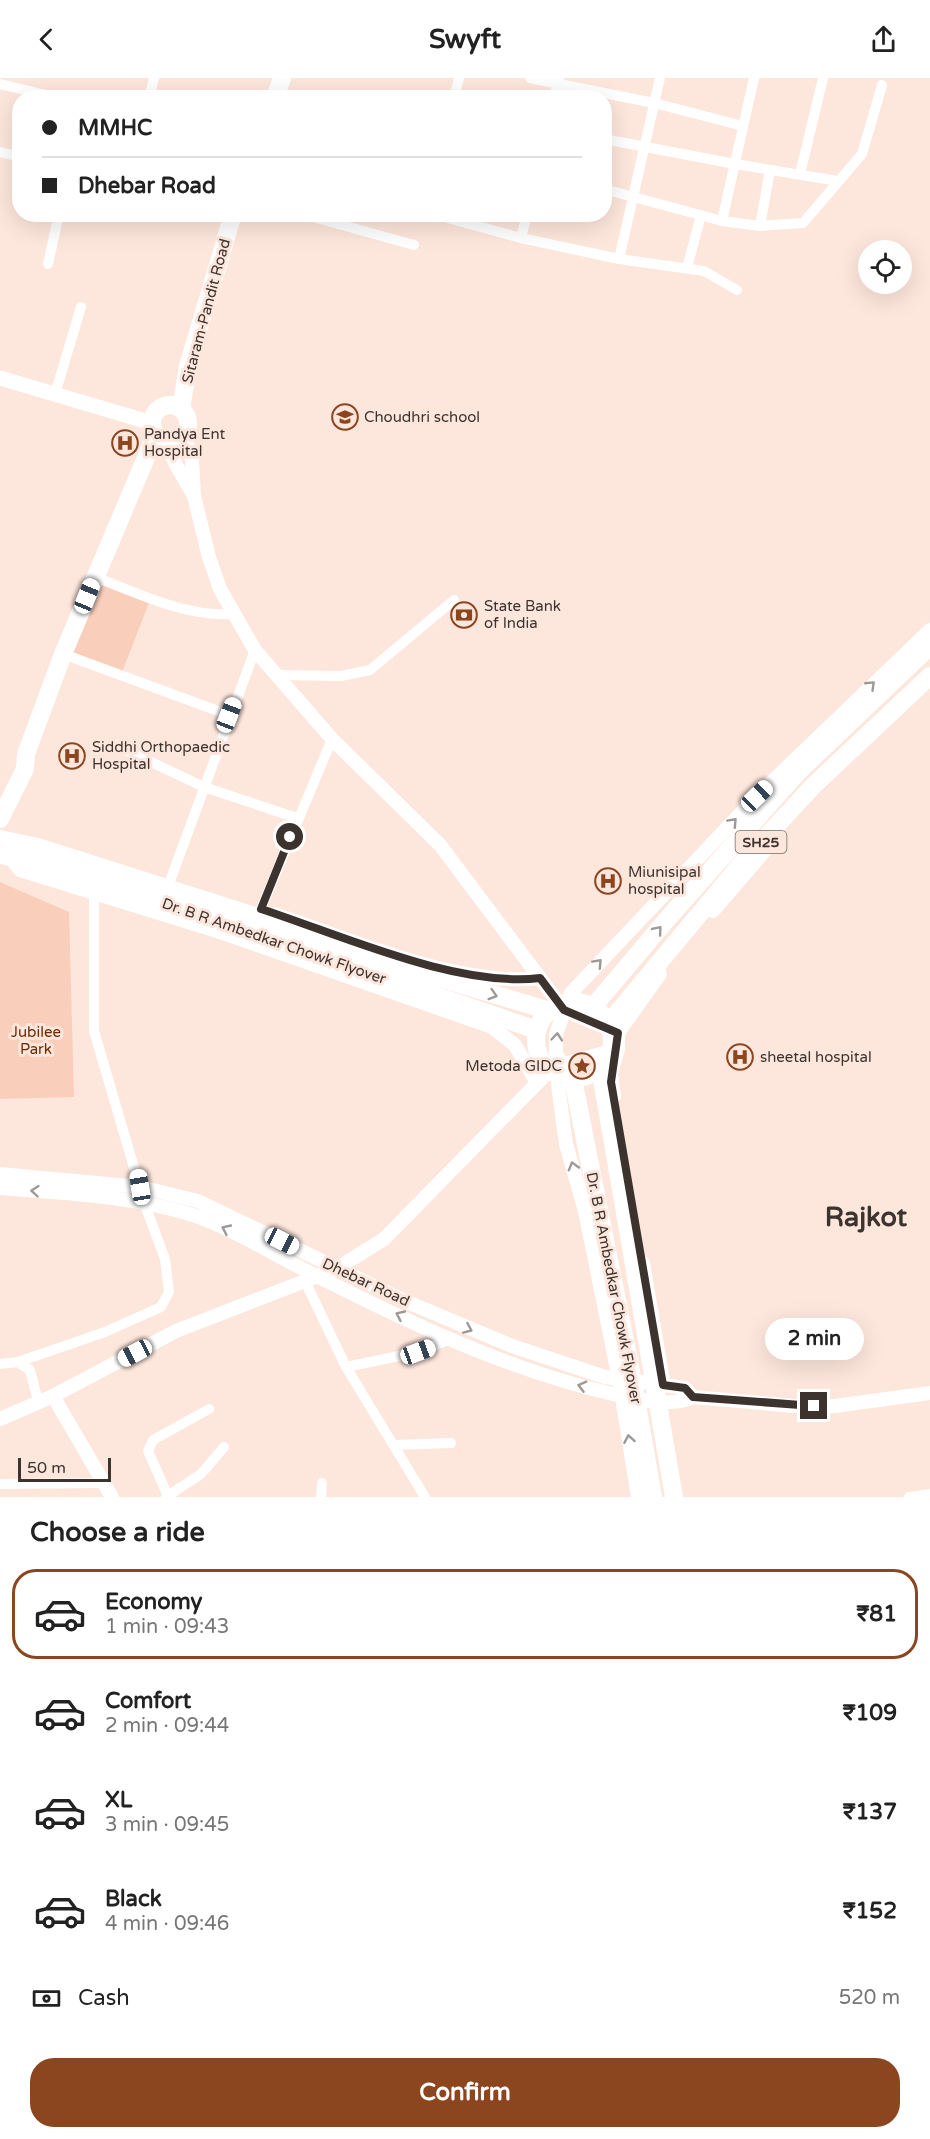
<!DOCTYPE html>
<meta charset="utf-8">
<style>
body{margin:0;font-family:"Varela Round",sans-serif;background:#f6f6f6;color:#222;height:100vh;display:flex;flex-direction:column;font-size:22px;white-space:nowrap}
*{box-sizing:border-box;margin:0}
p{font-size:20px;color:#767676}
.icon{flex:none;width:33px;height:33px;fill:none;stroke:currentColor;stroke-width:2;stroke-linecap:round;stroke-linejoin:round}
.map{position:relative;height:1419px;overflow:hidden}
.panel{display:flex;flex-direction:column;background:#fff;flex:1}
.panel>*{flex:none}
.top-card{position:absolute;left:12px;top:12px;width:600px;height:132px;border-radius:24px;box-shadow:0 6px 24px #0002;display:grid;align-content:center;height:132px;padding:0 30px;background:#fff}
.controls{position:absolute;left:858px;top:162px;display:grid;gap:12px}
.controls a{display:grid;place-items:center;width:54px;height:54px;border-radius:50%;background:#fff;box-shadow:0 6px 24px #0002;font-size:30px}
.scale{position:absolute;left:18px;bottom:15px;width:93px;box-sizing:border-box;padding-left:6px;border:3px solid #3c332f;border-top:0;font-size:16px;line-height:21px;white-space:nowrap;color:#3c332f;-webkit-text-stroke:4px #fde6dc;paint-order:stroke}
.end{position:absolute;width:27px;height:27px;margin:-14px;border:8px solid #3c332f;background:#fff;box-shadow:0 0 0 3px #fff}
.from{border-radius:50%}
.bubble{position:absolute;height:42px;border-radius:21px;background:#fff;box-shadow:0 6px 24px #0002;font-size:20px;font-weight:700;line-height:42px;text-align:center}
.car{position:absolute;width:18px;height:36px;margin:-18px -9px;border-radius:8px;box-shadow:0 0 4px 2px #0007;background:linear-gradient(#fff 24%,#345 0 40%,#fff 0 76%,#345 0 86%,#fff 0)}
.top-card b{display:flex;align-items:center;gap:21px;height:57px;font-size:22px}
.top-card b+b{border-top:2px solid #e0e0e0}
.top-card i{width:15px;height:15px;background:#222}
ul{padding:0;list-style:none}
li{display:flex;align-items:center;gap:18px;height:90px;margin:0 12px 9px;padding:0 18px;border:3px solid transparent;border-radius:24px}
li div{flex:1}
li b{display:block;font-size:22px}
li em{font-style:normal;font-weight:700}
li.on{border-color:#8b451f}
li>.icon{width:54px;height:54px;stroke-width:1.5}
h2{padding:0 30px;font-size:27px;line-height:72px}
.pay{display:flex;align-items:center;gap:15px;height:66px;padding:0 30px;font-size:22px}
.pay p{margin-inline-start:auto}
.cta{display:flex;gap:12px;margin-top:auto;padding:12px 30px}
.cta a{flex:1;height:69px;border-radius:24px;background:#8b451f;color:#fff;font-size:24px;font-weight:700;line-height:69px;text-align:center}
header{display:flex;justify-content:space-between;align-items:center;height:78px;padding:0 30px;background:#fff;font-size:27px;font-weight:700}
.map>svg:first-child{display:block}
</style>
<header><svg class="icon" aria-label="back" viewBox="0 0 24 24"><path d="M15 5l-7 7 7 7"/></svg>Swyft<svg class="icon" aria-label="share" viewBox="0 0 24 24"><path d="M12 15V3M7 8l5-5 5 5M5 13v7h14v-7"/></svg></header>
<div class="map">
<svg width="930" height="1419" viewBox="0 0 930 1419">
<rect width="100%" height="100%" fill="#fde6dc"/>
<!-- green -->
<g fill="#f9cfbc">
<polygon points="95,499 150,522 121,597 63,576"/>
<polygon points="0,804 69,834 74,1019 0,1021"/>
</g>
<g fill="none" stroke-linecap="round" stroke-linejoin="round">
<!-- minor -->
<g stroke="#fff" stroke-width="10">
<polyline points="530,0 654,25 743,48"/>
<polyline points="0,6 59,20"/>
<polyline points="149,20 154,0"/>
<polyline points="454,20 459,0"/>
<polyline points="554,20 559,0"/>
<polyline points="604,61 735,86 838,103"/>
<polyline points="0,74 20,79"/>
<polyline points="800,96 823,0"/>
<polyline points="604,111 722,143 760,148 803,145 862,76 882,7"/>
<polyline points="302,136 414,167"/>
<polyline points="433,136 521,160 527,136"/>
<polyline points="722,143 754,0"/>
<polyline points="760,148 770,92"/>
<polyline points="521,160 619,181 660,0"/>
<polyline points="619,181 704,193 737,212"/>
<polyline points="48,186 59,136"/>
<polyline points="687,190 701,137"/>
<polyline points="55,316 81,229"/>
<path d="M95,499C138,515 185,539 232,536"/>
<polyline points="63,576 229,637"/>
<polyline points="275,597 341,598 370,592 454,522"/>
<polyline points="113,666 204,709 297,740"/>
<polyline points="170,803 255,572"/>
<polyline points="261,831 332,661"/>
<polyline points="305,1203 346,1289 425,1419"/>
<polyline points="18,1284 105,1254 161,1229 169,1214 165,1181 145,1127 94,953 94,817"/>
<polyline points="0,1286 18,1284 30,1292 38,1323"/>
<polyline points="346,1289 418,1274 453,1260"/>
<polyline points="394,1367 451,1365"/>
<polyline points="0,1406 104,1405"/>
<polyline points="168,1418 148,1373 153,1362 209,1331"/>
<polyline points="166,1419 201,1396 224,1369"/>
<polyline points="321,1419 322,1405"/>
<polyline points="909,1419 930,1416"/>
</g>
<!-- tertiary -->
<g stroke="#fff" stroke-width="14">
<polyline points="184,356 192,382 194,418 209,479 220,511 255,572 332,661 440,767 564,932 614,953"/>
<polyline points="165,362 176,387 193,416"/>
<polyline points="10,779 20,792 214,852 492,949 515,967 537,1005"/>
<polyline points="713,833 775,761"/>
<path d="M274,836C350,861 460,910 540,900"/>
<polyline points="614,1018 611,995 618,971 618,955 660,896"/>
<polyline points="0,1096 140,1109 198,1123 405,1223 512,1268 605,1299 685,1310 693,1319"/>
<path d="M0,1110C64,1115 131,1118 193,1137C237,1152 277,1179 319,1199C412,1246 511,1293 613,1316C637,1321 671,1330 693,1319L794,1328H835L930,1315"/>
<polyline points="643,1185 663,1302"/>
<polyline points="53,1318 112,1419"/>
<polyline points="0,1341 53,1318 176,1253 336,1191 384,1161 543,999 561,987 618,971"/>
<polyline points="638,1419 619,1301 585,1133 566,1066 558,1007 561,987 556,974 556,956 571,915 757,718 930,552"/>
</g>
<!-- secondary -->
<polyline stroke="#fff" stroke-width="15" points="0,300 152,345"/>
<!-- primary -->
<g stroke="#fff" stroke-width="18">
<polyline points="275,20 282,0"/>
<circle cx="170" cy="345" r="18"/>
<polyline points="181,331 188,288 233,136"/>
<polyline points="0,741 25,691 26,676 63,576 156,356"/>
<polyline points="0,761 38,769 258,839 363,877 550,933"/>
<polyline points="0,776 160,824 537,952"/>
<circle cx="574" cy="962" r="38"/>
<polyline points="593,929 669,839 798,694 930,568"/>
<polyline points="608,946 741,786 814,707 930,598"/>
<polyline points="600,990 674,1419"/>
<polyline points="573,1001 633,1303 653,1419"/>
</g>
</g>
<!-- one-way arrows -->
<defs><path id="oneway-chevron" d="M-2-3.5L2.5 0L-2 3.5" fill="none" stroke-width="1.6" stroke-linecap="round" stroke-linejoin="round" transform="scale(1.5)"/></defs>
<g stroke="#9e9997">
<use href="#oneway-chevron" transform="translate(871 607) rotate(-44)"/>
<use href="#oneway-chevron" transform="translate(733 744) rotate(-47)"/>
<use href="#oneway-chevron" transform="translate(658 852) rotate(-50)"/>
<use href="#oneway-chevron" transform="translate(598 885) rotate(-47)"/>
<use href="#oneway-chevron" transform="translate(493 917) rotate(17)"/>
<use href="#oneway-chevron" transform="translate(557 959) rotate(-85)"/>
<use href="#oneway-chevron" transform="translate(573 1088) rotate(-106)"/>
<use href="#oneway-chevron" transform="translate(35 1113) rotate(-175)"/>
<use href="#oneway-chevron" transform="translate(226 1151) rotate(-155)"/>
<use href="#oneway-chevron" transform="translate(400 1237) rotate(-155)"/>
<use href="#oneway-chevron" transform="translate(468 1251) rotate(23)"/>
<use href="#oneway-chevron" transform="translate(582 1308) rotate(-165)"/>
<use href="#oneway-chevron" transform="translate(629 1361) rotate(-100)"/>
</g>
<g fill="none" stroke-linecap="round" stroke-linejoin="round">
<!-- route -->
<path stroke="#3c332f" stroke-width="8" d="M290,759L261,831C341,857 457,910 540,900L564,932L618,955L611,1004L663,1307L685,1310L693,1319L814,1328"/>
</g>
<!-- icons -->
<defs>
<g id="school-ring" transform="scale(1.35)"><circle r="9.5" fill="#fde6dc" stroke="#8b451f" stroke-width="1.5"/><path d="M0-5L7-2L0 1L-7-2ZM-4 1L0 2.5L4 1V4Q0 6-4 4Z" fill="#8b451f"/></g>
<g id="hospital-ring" transform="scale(1.35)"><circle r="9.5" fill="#fde6dc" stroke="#8b451f" stroke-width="1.5"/><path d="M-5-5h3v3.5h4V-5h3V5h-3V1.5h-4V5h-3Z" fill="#8b451f"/></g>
<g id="bank-ring" transform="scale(1.35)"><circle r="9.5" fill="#fde6dc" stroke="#8b451f" stroke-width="1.5"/><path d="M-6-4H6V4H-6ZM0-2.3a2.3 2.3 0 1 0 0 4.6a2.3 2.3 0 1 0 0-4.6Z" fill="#8b451f"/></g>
<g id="sight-ring" transform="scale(1.35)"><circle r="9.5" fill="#fde6dc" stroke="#8b451f" stroke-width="1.5"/><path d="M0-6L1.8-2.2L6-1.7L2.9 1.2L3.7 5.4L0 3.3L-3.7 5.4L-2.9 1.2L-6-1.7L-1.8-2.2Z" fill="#8b451f"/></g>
</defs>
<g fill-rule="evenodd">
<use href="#school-ring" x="345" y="339"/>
<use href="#hospital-ring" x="125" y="365"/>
<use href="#bank-ring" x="464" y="537"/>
<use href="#hospital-ring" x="72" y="678"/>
<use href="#hospital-ring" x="608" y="803"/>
<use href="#hospital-ring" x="740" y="979"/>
<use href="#sight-ring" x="582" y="988"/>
</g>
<g text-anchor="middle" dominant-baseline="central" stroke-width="6" stroke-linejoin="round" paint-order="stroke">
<!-- shield labels -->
<rect fill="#fde6dc" stroke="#766963" stroke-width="1.5" x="735.5" y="753" width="51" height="22" rx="4.5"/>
<g font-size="14" font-weight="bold" fill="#3c332f">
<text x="761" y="764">SH25</text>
</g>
<!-- street labels -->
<g font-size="15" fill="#3c332f" stroke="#fde6dc">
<text transform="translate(206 233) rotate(-75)">Sitaram-Pandit Road</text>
<text transform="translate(274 863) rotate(19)">Dr. B R Ambedkar Chowk Flyover</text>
<text transform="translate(366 1204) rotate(25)">Dhebar Road</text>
<text transform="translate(614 1210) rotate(79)">Dr. B R Ambedkar Chowk Flyover</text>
</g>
<!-- poi labels -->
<g font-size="15" fill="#3c332f" stroke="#fde6dc" text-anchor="start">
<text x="364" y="339">Choudhri school</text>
<text x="144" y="356">Pandya Ent<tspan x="144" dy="17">Hospital</tspan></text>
<text x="484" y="528">State Bank<tspan x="484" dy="17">of India</tspan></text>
<text x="92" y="669">Siddhi Orthopaedic<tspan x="92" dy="17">Hospital</tspan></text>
<text x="628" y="794">Miunisipal<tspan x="628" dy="17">hospital</tspan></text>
<text x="760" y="979">sheetal hospital</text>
<text x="562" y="988" text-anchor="end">Metoda GIDC</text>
</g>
<!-- park labels -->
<g font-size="15" fill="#6e2b00" stroke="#fde6dc">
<text x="36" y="954">Jubilee<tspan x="36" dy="17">Park</tspan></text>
</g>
<!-- town labels -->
<g font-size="27" font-weight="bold" fill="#3c332f" stroke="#fde6dc">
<text x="866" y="1139">Rajkot</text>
</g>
</g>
</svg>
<div class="controls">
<a><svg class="icon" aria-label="locate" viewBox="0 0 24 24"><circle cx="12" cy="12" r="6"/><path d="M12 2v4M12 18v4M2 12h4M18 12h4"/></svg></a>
</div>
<div class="scale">50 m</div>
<i class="end from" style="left:290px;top:759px"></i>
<i class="end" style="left:814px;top:1328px"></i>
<div class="bubble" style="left:765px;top:1240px;width:99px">2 min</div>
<i class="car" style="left:87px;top:518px;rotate:22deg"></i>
<i class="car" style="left:229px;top:637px;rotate:21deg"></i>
<i class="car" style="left:757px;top:718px;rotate:46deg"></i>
<i class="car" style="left:140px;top:1109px;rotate:351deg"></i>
<i class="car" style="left:282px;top:1163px;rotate:117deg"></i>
<i class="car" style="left:418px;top:1274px;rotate:70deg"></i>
<i class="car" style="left:135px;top:1275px;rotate:242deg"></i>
<div class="top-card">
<b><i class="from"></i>MMHC</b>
<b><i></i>Dhebar Road</b>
</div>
</div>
<section class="panel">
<h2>Choose a ride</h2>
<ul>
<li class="on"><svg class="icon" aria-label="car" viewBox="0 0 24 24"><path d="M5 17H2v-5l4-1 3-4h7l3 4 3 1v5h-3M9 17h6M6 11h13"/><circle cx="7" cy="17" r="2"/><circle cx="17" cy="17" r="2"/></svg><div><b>Economy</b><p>1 min · 09:43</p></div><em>₹81</em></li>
<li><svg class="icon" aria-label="car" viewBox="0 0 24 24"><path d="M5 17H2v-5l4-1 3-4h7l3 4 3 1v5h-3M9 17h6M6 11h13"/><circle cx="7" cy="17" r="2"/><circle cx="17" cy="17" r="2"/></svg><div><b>Comfort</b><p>2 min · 09:44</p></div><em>₹109</em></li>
<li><svg class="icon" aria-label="car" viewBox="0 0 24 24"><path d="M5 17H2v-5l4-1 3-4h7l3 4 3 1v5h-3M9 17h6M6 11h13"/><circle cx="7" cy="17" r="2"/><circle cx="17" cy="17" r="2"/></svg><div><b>XL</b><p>3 min · 09:45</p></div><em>₹137</em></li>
<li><svg class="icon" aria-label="car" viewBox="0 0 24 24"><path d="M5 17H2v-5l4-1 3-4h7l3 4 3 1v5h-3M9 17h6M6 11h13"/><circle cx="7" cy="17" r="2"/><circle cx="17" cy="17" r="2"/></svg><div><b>Black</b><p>4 min · 09:46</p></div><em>₹152</em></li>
</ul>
<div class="pay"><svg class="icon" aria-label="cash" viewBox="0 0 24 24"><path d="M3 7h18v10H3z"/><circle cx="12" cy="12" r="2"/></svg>Cash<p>520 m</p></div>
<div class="cta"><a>Confirm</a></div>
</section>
